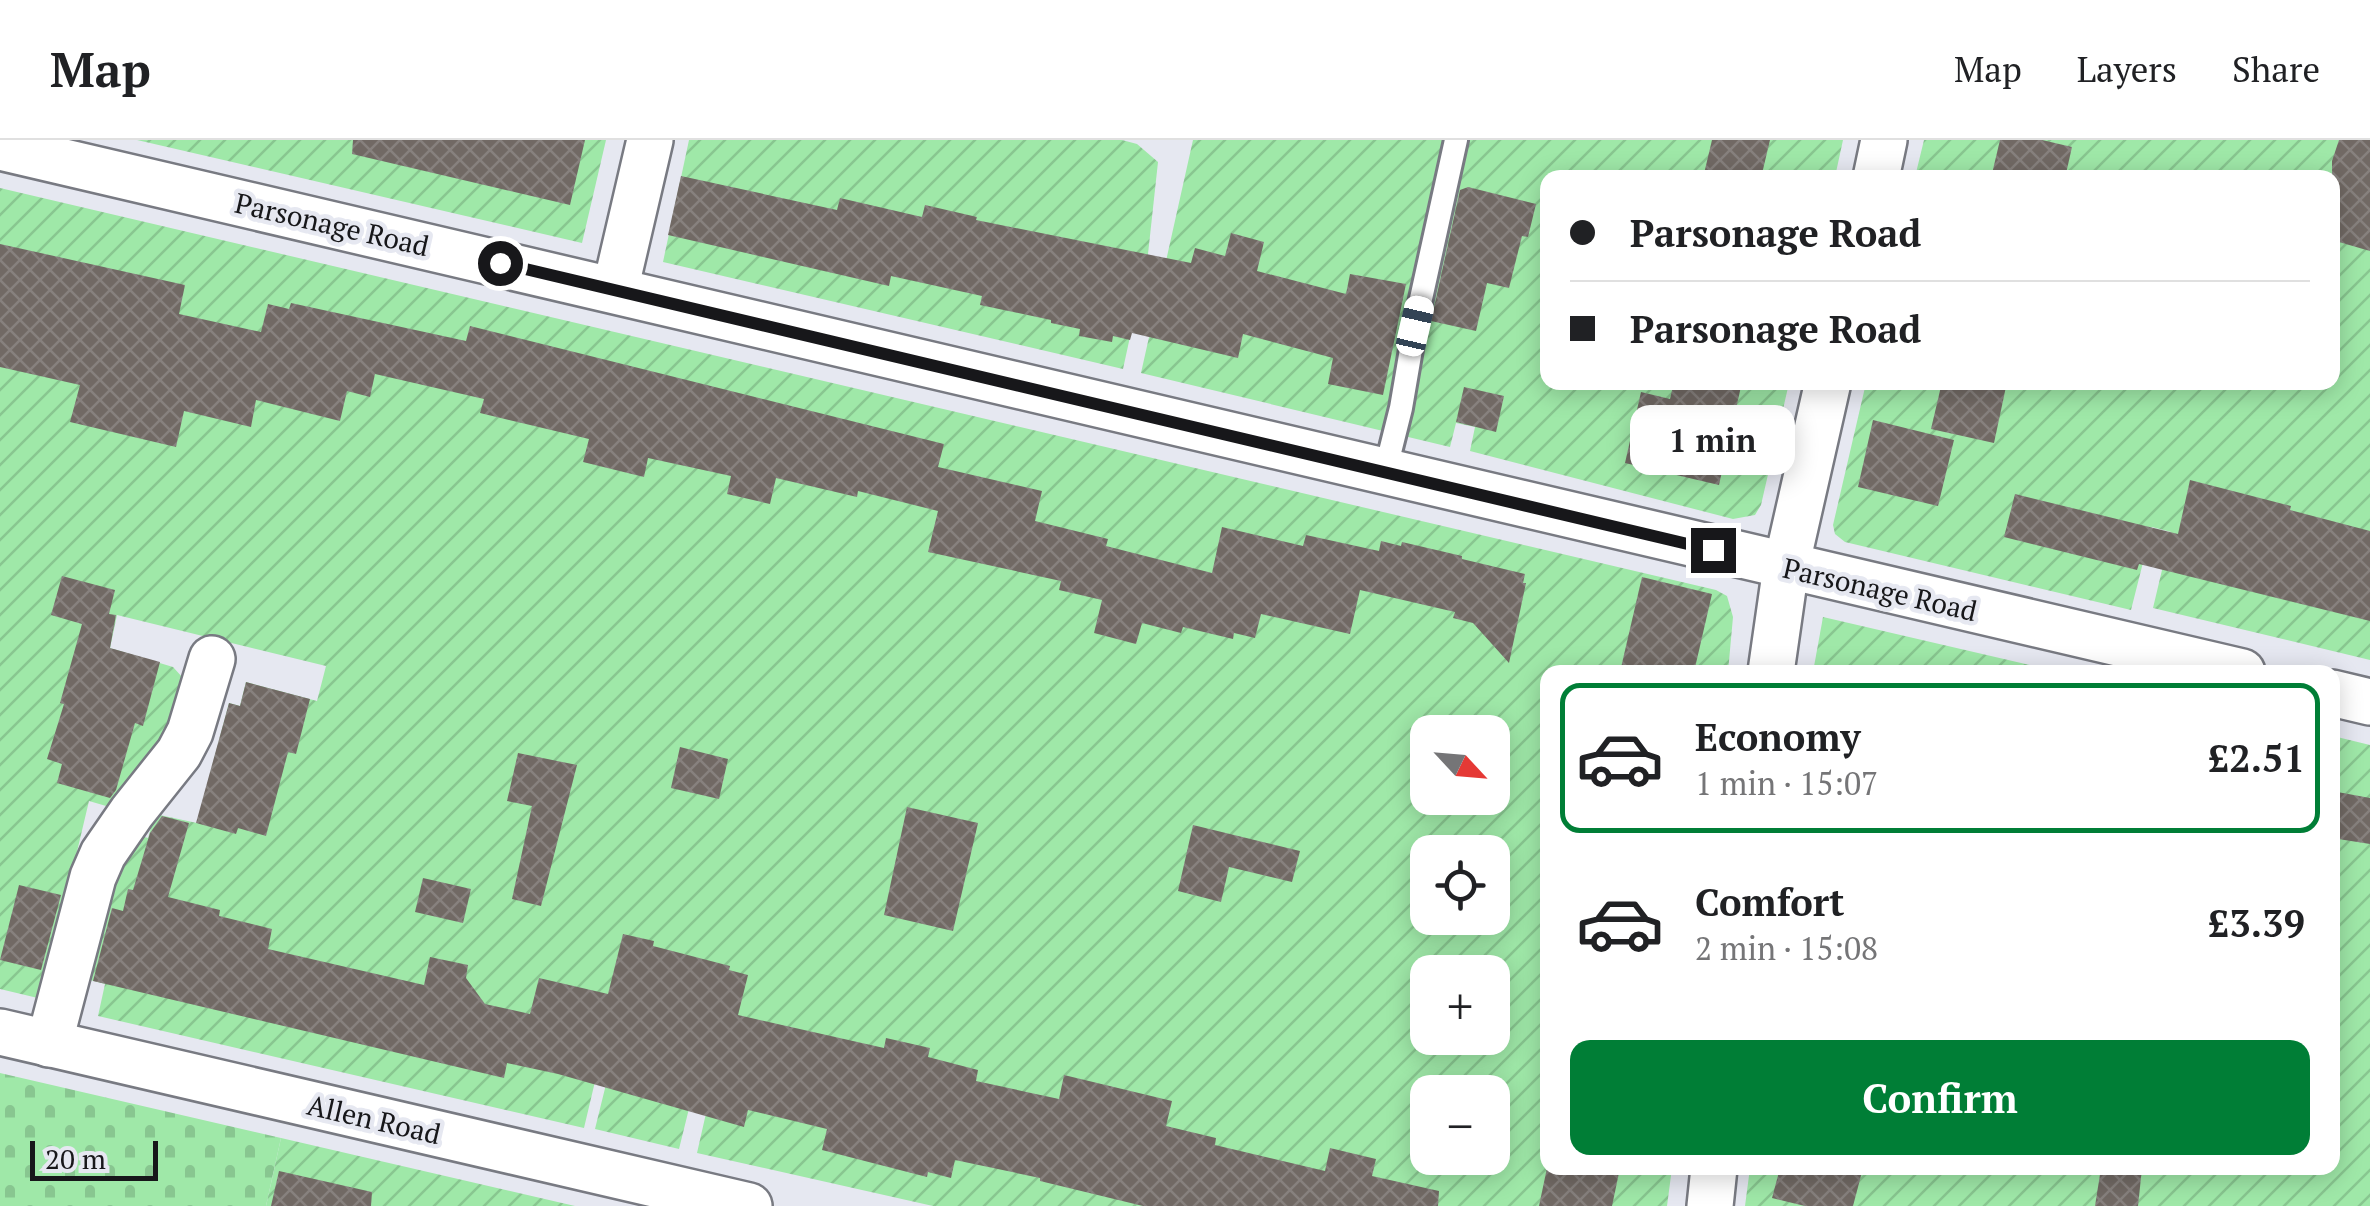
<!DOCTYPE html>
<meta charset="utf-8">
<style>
body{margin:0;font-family:"PT Serif",serif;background:#f6f6f6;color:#202124;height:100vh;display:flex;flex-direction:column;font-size:38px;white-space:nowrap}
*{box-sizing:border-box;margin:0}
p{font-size:32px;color:#757577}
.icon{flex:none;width:55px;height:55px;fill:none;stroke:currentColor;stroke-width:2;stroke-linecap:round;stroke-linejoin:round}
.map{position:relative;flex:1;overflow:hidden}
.drawer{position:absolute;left:1540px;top:525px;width:800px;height:510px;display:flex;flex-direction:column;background:#fff;border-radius:20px;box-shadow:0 5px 25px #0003}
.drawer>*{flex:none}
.hud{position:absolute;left:1540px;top:30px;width:800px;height:220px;border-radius:20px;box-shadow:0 5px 25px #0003;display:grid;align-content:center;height:220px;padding:0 30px;background:#fff}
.needle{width:65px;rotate:116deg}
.buttons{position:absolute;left:1410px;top:575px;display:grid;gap:20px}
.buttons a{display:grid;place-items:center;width:100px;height:100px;border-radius:20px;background:#fff;box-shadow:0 5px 25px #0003;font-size:50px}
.scale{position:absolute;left:30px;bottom:25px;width:128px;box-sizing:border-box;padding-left:10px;border:5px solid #17171a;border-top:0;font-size:28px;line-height:35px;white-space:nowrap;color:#17171a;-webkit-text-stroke:8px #e6e8f1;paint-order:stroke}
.end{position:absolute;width:45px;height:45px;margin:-22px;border:12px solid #17171a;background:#fff;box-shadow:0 0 0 5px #fff}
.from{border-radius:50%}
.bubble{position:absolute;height:70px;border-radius:20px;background:#fff;box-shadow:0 5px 25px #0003;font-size:32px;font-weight:800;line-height:70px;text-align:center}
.car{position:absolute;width:30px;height:60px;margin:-30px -15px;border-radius:12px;box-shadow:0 0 8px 2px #0007;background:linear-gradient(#fff 24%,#345 0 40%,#fff 0 76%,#345 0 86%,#fff 0)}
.hud b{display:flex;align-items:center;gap:35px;height:95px;font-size:38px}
.hud b+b{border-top:2px solid #e0e0e0}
.hud i{width:25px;height:25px;background:#202124}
ul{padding:18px 0 0;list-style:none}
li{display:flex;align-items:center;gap:30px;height:150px;margin:0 20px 15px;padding:0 10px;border:5px solid transparent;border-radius:20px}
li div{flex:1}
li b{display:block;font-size:38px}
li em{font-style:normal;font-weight:800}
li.on{border-color:#007e36}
li>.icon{width:90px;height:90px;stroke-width:1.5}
.cta{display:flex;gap:20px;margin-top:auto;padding:20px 30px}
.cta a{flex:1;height:115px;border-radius:20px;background:#007e36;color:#fff;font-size:40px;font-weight:800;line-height:115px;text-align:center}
header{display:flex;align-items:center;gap:60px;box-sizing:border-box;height:140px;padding:0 50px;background:#fff;border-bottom:2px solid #e0e0e0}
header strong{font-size:48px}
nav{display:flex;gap:55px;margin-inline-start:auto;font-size:35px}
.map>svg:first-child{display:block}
</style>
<header>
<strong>Map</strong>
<nav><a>Map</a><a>Layers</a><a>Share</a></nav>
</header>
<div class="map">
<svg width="2370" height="1066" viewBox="0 0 2370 1066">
<defs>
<pattern id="cemetery-stones" width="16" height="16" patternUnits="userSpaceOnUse" patternTransform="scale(2.5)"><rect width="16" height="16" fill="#9fe8a8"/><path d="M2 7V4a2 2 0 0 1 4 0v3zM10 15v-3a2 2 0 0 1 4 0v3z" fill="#88c690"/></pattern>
<pattern id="garden-furrows" width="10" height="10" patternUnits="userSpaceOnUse" patternTransform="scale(2.5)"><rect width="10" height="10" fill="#9fe8a8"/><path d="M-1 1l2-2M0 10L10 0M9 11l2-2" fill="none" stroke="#88c690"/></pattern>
<pattern id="building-cross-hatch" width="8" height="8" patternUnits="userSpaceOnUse" patternTransform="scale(2.5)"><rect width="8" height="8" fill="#716964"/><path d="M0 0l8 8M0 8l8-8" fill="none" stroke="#87817e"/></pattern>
</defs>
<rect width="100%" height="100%" fill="#e6e8f1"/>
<!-- cemetery -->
<polygon fill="url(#cemetery-stones)" points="0,933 281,998 266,1066 0,1066"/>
<!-- garden -->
<g fill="url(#garden-furrows)" fill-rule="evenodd">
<polygon points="137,0 606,0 582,103"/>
<polygon points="689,0 1122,0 1137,4 1158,22 1148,114 1123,229 663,122"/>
<polygon points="1193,0 1843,0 1835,37 1548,38 1548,242 1789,243 1761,365 1755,375 1733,379 1470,311 1475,287 1456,283 1450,307 1141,233"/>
<polygon points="1924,0 2370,0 2370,520 2153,468 2171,392 2152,387 2131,470 1845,402 1835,394 1833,385 1866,243 2332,242 2332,38 1915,37"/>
<path d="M0,48L1716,450L1727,456L1733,477L1728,532H1548V1028H1672L1667,1066H933L697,1013L719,916L703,912L679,1009L595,989L626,863L611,874L584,988L98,876L105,844L90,840L119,723L138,695L148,698L155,674L197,683L229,563L240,566L246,542L317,561L326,526L117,475L110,508L173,527L183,538L181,574L113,668L89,661L42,859L0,849ZM1428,592H1492V658H1428ZM1428,712H1492V778H1428ZM1428,832H1492V898H1428ZM1428,952H1492V1018H1428Z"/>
<polygon points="1823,477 2060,532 1813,532"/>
<polygon points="2333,596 2370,605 2370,1066 1745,1066 1750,1028 2332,1028"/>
<polygon points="281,998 575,1066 266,1066"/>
</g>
<!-- building -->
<g fill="url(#building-cross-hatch)">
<polygon points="353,0 585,0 570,65 352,14"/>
<polygon points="1712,0 1770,0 1761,38 1703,38"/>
<polygon points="2000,0 2042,0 2072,7 2065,38 1991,38"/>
<polygon points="2339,0 2370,0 2370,111 2332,100 2332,21"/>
<polygon points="681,36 837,70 840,58 922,77 925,65 977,77 976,80 1191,123 1195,108 1225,116 1231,93 1264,102 1257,131 1346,154 1350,134 1406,144 1383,255 1328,244 1333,218 1243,194 1238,218 1132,193 1130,200 1113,196 1112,202 1079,196 1080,189 1051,183 1051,180 980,165 982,156 891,136 889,146 668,95"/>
<polygon points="1468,47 1536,64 1528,97 1522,96 1509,148 1487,143 1476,191 1431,181 1460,50"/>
<polygon points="0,104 185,145 179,174 261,192 268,164 289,169 291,163 466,201 470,186 944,304 938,327 1042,351 1035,381 1108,399 1106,406 1212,433 1222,387 1303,406 1306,395 1379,411 1381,401 1401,406 1402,402 1462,416 1462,419 1525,434 1523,443 1526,443 1509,523 1473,483 1453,478 1455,472 1360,450 1350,494 1261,474 1255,498 1234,493 1233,499 1183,487 1181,493 1142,483 1136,504 1094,493 1102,460 1059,450 1061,441 928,412 938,371 858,351 857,357 776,338 770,364 727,354 731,336 648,318 644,337 583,322 589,299 480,273 484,259 375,234 370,257 347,251 340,281 256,260 251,287 184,271 176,307 70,282 80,245 0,227"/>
<polygon points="1674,242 1742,242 1719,345 1625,323 1641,252 1670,259"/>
<polygon points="1942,242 2007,242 1994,303 1931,289"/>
<polygon points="1464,247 1504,256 1496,292 1456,282"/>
<polygon points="1873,280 1954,300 1938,366 1858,347"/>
<polygon points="2190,340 2291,366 2290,370 2370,391 2370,481 2139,424 2137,430 2004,397 2015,354 2178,394"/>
<polygon points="62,436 115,450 109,474 116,475 110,508 160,522 143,586 135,583 116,650 110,658 57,643 62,624 47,619 64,564 60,563 82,484 51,475"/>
<polygon points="1642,437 1712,454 1694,532 1620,532"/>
<polygon points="246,542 310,559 296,614 288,612 266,696 238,688 236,694 196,683 229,563 240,566"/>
<polygon points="680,607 728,619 719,659 671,648"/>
<polygon points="518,613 577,625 541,766 512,759 532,666 507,661"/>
<polygon points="2332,651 2370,658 2370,704 2332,698"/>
<polygon points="907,667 978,683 953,791 884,775"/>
<polygon points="162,676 189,683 168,757 220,770 219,776 272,789 268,809 424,845 430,817 468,825 466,838 485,864 530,874 539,838 608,854 623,794 654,801 653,806 730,826 729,830 748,835 738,875 884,908 886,898 930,908 928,917 978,930 976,941 1059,959 1064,935 1172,961 1166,986 1216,998 1215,1005 1325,1031 1330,1008 1376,1019 1372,1036 1439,1051 1438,1066 1143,1066 1040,1041 1040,1038 955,1020 951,1038 928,1032 927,1037 822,1010 827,989 748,970 744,987 558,934 507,923 504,938 93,841 112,768 123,771 128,749 133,750 150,693"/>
<polygon points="1193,685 1300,711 1292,742 1229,727 1221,762 1178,751"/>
<polygon points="423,738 471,749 463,783 415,772"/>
<polygon points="19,745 61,755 41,830 0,820"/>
<polygon points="1547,1028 1620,1028 1612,1066 1539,1066"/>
<polygon points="1780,1028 1863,1028 1853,1066 1805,1066 1772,1058"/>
<polygon points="2101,1028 2142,1028 2138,1066 2095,1066"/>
<polygon points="279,1031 372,1052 371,1066 271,1066"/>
</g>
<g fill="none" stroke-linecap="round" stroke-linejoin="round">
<!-- lane casing -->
<g stroke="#787a82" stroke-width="28">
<polyline id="lane" points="1385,332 1401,268 1415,186 1456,0"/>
</g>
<!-- street casing -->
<g stroke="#787a82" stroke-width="50">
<g id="street">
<polyline points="0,7 2242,532"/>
<polyline points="1876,38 1884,0"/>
<polyline points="615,150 650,0"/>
<polyline points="1771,532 1786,427 1828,242"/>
<polyline points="2332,553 2370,562"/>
<polyline points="0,892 749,1066"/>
<polyline points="49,904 93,737 103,714 132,672 179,613 190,592 212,519"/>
<polyline points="1710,1066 1714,1028"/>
</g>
</g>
<!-- lane -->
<use href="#lane" stroke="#fff" stroke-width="22"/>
<!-- street -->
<use href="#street" stroke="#fff" stroke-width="45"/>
</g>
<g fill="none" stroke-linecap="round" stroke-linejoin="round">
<!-- route -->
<polyline stroke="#17171a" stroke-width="12" points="500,123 1713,410"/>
</g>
<g text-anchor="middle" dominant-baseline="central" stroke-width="9" stroke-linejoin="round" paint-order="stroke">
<!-- street labels -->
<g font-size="28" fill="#17171a" stroke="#e6e8f1">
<text transform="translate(332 84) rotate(13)">Parsonage Road</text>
<text transform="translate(1880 449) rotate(13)">Parsonage Road</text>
<text transform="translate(374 979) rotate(13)">Allen Road</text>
</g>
</g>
</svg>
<div class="buttons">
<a><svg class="needle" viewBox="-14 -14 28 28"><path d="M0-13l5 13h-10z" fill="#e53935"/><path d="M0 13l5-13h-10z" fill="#757577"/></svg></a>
<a><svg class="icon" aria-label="locate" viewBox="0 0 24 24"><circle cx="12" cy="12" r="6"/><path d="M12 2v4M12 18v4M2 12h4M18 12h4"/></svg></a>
<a>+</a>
<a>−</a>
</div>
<div class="scale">20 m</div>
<i class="end from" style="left:500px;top:123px"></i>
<i class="end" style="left:1713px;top:410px"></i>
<div class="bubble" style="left:1630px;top:265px;width:165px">1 min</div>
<i class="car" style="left:1415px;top:186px;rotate:13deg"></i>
<div class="hud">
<b><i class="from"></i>Parsonage Road</b>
<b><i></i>Parsonage Road</b>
</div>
<section class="drawer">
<ul>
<li class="on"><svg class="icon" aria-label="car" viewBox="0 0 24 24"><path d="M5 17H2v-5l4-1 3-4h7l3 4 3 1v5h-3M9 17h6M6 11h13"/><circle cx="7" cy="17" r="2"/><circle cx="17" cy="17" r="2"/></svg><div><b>Economy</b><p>1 min · 15:07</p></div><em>£2.51</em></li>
<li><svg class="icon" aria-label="car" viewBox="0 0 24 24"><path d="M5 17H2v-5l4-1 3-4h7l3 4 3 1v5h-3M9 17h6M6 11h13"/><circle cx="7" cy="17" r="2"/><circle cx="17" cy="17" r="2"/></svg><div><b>Comfort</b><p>2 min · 15:08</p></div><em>£3.39</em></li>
</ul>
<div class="cta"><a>Confirm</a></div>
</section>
</div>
